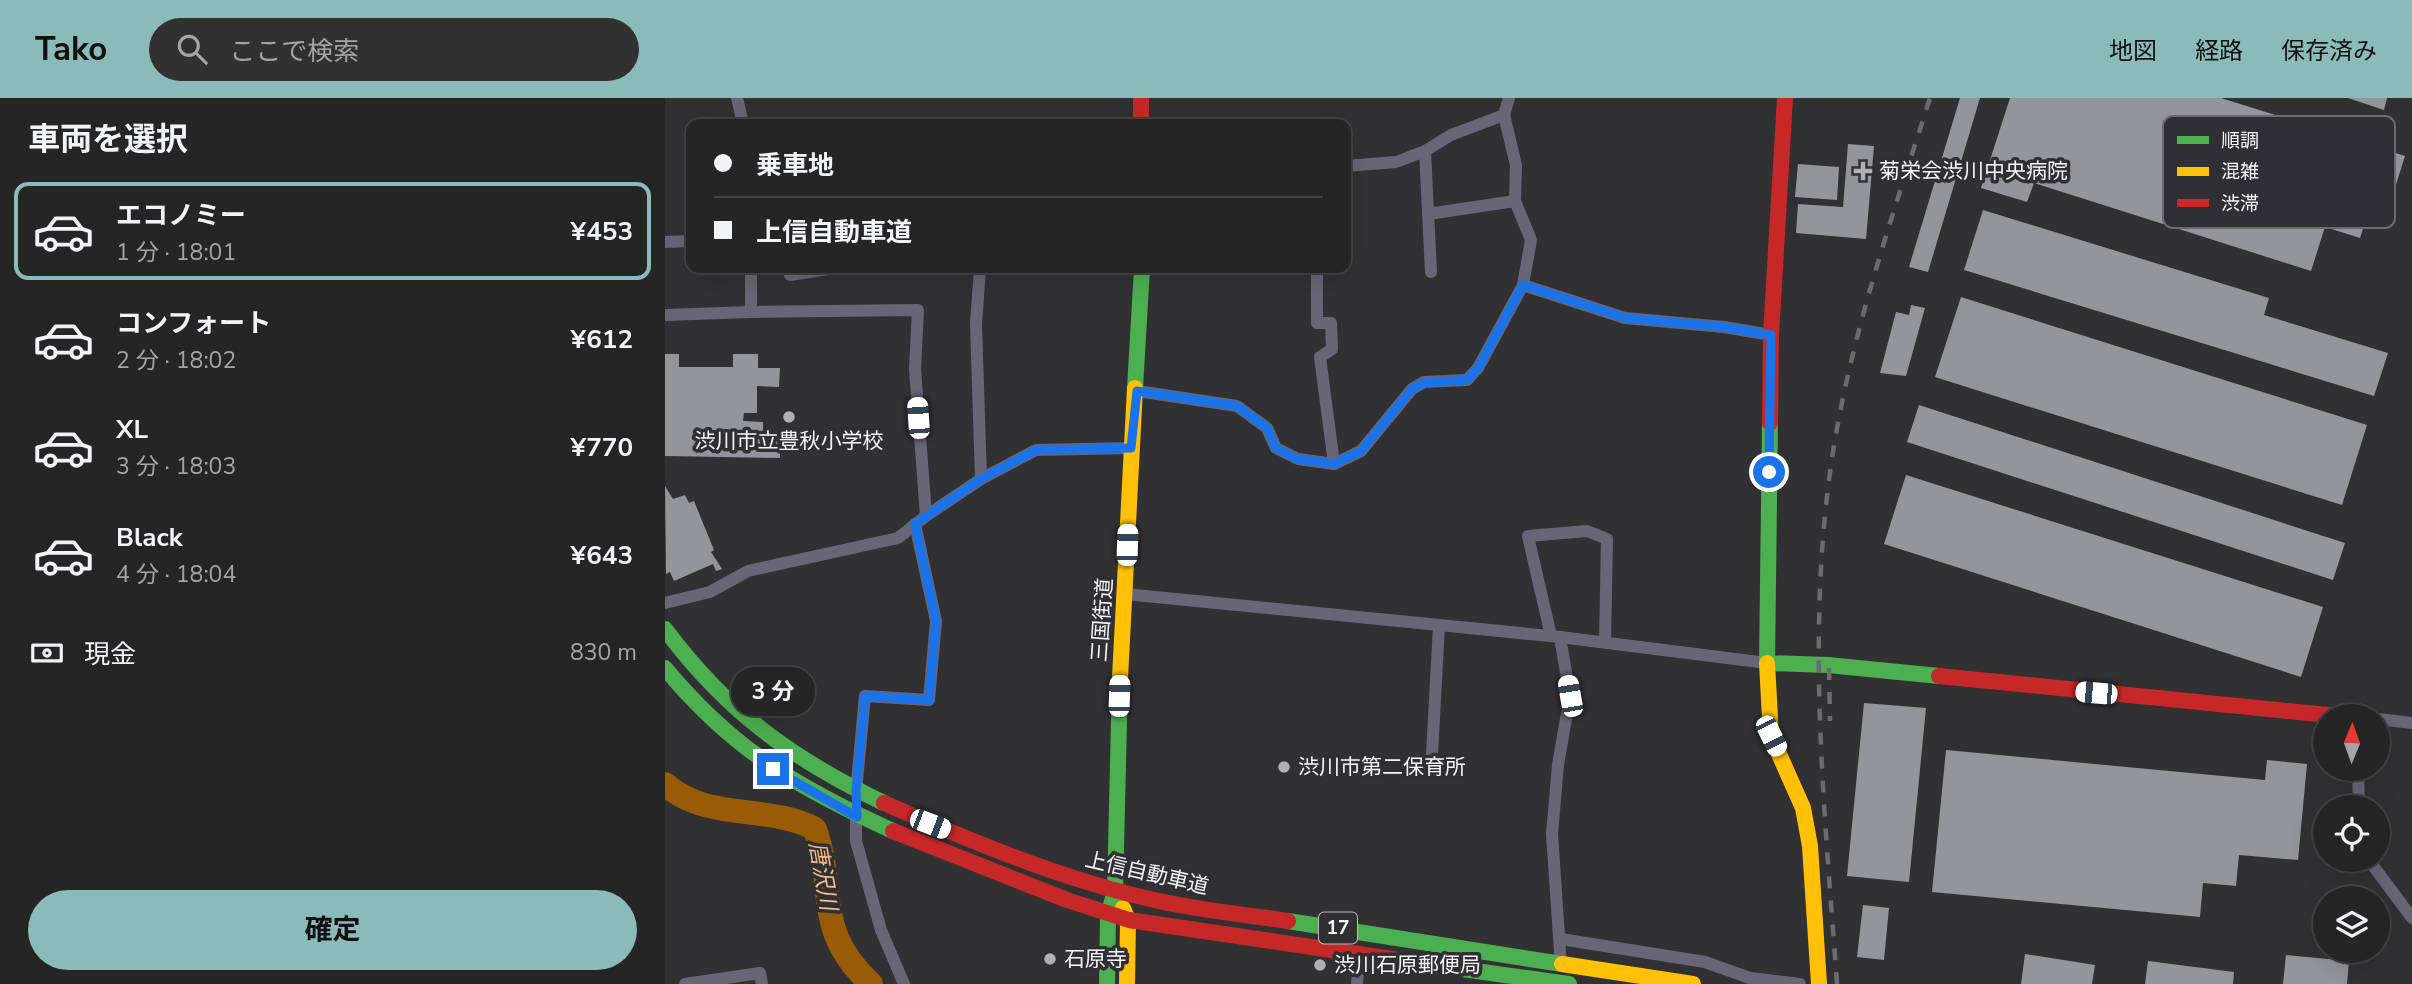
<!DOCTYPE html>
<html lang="ja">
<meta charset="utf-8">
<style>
body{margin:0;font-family:"Nunito Sans","Noto Sans JP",sans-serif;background:#313132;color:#f1f3f6;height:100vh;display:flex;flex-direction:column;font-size:26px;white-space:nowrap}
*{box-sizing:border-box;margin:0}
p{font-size:23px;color:#a3a5a7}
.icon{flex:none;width:38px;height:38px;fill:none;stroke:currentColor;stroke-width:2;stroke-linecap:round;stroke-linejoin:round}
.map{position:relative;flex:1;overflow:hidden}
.drawer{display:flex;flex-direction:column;background:#252526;width:665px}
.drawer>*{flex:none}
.guide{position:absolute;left:21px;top:21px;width:665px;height:154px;border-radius:14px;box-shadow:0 7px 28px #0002,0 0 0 2px #424243;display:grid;align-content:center;height:154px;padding:0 28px;background:#252526}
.needle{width:46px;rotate:1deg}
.fabs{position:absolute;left:1648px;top:606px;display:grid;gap:14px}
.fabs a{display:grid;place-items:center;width:77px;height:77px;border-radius:50%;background:#252526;box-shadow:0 7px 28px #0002,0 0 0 2px #424243;font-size:35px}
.end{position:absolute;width:32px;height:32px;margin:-16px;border:9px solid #1a73e8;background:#fff;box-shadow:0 0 0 4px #fff}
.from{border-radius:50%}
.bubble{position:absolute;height:49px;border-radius:24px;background:#252526;box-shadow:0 7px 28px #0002,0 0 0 2px #424243;font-size:23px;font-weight:700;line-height:49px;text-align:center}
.car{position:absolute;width:21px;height:42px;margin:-21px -10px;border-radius:9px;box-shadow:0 0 5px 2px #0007;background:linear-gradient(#fff 24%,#345 0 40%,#fff 0 76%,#345 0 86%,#fff 0)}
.guide b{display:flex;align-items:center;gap:24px;height:66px;font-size:26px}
.guide b+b{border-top:2px solid #424243}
.guide i{width:18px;height:18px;background:#f1f3f6}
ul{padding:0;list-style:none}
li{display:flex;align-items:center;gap:21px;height:98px;margin:0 14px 10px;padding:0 14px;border:4px solid transparent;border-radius:14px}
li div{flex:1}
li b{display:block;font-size:26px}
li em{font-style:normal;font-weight:700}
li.selected{border-color:#8bbbb9}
li>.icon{width:63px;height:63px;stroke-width:1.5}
h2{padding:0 28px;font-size:32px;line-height:84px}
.pay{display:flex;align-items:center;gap:18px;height:77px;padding:0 28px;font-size:26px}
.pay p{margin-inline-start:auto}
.primary-button{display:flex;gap:14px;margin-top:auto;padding:14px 28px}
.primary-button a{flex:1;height:80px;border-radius:42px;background:#8bbbb9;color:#111;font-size:28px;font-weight:700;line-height:80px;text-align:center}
header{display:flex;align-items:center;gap:42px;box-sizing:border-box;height:98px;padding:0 35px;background:#8bbbb9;color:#111}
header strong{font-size:33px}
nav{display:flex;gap:38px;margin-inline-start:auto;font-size:24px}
.search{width:490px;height:63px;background:#313132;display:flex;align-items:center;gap:18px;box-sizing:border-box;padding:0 24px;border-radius:38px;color:#a3a5a7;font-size:26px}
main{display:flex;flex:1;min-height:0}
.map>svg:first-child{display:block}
</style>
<header>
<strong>Tako</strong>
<div class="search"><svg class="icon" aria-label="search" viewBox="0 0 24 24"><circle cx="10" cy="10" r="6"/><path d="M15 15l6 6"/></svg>ここで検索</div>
<nav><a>地図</a><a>経路</a><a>保存済み</a></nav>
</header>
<main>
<section class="drawer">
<h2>車両を選択</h2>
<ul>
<li class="selected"><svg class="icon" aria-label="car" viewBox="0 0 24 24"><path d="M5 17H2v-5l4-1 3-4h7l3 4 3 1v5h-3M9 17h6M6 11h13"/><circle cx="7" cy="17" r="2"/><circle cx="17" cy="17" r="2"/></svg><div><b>エコノミー</b><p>1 分 · 18:01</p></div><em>¥453</em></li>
<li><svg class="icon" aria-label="car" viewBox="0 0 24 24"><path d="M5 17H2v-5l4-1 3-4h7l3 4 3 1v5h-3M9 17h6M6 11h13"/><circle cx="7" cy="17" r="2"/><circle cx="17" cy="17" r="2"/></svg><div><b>コンフォート</b><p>2 分 · 18:02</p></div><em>¥612</em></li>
<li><svg class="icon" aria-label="car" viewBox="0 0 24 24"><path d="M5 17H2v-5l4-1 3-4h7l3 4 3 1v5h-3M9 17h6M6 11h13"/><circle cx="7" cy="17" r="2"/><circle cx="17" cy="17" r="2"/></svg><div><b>XL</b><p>3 分 · 18:03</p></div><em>¥770</em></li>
<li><svg class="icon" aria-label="car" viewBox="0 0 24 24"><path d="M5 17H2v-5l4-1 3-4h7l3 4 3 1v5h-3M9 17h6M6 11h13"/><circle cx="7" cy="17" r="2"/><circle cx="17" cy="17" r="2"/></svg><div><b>Black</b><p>4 分 · 18:04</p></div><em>¥643</em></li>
</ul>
<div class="pay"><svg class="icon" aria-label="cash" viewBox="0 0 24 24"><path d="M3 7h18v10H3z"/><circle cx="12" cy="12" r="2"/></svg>現金<p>830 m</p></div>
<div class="primary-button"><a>確定</a></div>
</section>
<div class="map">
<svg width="1747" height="886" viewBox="0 0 1747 886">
<rect width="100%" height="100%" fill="#313133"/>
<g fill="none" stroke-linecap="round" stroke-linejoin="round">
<!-- river -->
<path stroke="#9a5b07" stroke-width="24" d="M0,686C42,724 105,706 150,731C172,795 148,832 206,886"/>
</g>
<!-- building -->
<g fill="#94949c">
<polygon points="1295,0 1315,0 1263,174 1244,169"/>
<polygon points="1345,0 1556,0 1740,58 1728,96 1711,91 1695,140 1660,129 1646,173 1369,85 1362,104 1316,90"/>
<polygon points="1683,0 1722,0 1719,12"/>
<polygon points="1183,46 1209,48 1201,141 1131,135 1133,106 1178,109"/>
<polygon points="1133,66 1174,69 1172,102 1130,99"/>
<polygon points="1318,112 1604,200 1599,217 1723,255 1709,298 1299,172"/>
<polygon points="1296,199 1702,327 1677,407 1270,279"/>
<polygon points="1246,207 1260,210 1241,278 1215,275 1231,214 1244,217"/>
<polygon points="0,256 14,256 14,269 68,269 68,256 93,256 93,270 115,270 114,289 92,288 92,315 79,315 78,323 98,324 98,337 115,338 115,360 0,358"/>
<polygon points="1254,307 1680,445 1668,482 1242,344"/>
<polygon points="1241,377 1658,509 1636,579 1219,446"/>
<polygon points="0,388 8,401 20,397 24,405 29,403 49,452 46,454 57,471 51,473 48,466 9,483 5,474 1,476"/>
<polygon points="1199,605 1261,610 1244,784 1182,778"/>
<polygon points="1281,652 1600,682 1602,662 1642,666 1633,762 1574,757 1571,788 1538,785 1535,819 1267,794"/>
<polygon points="1198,807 1224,810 1219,862 1192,859"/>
<polygon points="1360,856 1430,867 1427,886 1356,886"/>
<polygon points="1621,857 1684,863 1682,886 1618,886"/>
<polygon points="1483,863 1569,874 1568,886 1480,886"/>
</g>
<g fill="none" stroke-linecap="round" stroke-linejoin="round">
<!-- street -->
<g stroke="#686676" stroke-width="12">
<polyline points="72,0 78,26"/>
<polyline points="760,53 766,174"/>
<polyline points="681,68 731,64 760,53 786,37 839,17"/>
<polyline points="763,116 850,103"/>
<polyline points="0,144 26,143"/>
<polyline points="86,170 86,214 253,212 250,271 261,418"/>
<polyline points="315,170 311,226 316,381"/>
<polyline points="652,170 652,225 666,225 667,251 655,259 669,366"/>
<polyline points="125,177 170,170"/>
<polyline points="858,187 960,220 1059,229 1106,237"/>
<polyline points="0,217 86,214"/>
<polyline points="472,293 572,308 602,330 611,350 633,361 669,366 696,353 747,291 759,284 802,282 813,270 858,187 866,142 850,103 851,67 839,17 844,0"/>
<polyline points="460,496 895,539 1102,565"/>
<polyline points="0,505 45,494 83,473 233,440 261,418 316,381 371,352 466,350"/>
<polyline points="886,538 863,438 922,433 942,441 940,544"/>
<polyline points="895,539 905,598 893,667 887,736 896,868"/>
<polyline points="1713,621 1747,625"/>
<polyline points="767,656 774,528"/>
<polyline points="1693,670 1694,709"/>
<polyline points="191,694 200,598 264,602 271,523 250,426"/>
<polyline points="191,713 191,743 216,832 239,886"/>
<polyline points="1703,761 1747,820"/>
<polyline points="896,841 1040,864 1085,880 1135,886"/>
<polyline points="20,886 95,875 97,886"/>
<polyline points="692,886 694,856"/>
</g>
<!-- fast -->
<g stroke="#4caf50" stroke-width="16">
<polyline points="470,290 477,170"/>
<polyline points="1105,325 1102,565 1163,567 1274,578"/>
<path d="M0,531C61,613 127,661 219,705"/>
<path d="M0,570C67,651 133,690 228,733"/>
<polyline points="623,823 897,866"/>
<polyline points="754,865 904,886"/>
<polyline points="442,886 443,817 450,793 455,580"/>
</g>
<!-- slow -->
<g stroke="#ffc107" stroke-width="16">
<polyline points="1102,565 1106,638 1138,710 1145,748 1154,886"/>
<polyline points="455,580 470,290"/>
<polyline points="458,810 463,822 462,886"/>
<polyline points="897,866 1028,886"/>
</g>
<!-- jam -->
<g stroke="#c62828" stroke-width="16">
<polyline points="476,0 476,26"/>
<polyline points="1105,325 1106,237 1120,0"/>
<polyline points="1274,578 1673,618"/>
<path d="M219,705C305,743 394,780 485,801C530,812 577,816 623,823"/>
<polyline points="228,733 402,802 464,822 754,865"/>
</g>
<!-- rail -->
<g stroke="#6b6a72" stroke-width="4.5" stroke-dasharray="12 12" stroke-linecap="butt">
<polyline points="1164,570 1165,623"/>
<path d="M1172,886C1159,704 1139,518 1171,336C1191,222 1230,110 1265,0"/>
</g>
</g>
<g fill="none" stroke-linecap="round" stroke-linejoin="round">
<!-- route -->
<polyline stroke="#1a73e8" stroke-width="9" points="108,671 192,719 191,693 200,598 264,602 271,523 250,426 316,381 371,352 466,350 472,293 572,308 602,330 611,350 632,361 669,366 696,353 747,291 759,285 802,282 813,270 858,187 960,220 1059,229 1106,237 1104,374"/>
</g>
<!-- markers -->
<g fill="#b0b0b2" stroke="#303034" stroke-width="2.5">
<path d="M1194.5 62.5h7v7h7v7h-7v7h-7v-7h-7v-7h7z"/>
<circle cx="124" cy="319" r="7"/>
<circle cx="619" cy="669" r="7"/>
<circle cx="385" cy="861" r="7"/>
<circle cx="655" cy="867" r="7"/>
</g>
<g text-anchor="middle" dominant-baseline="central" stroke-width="7" stroke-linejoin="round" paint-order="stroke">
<!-- shield labels -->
<rect fill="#303034" stroke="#bababc" stroke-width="2" x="654" y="814.5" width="38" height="31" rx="5"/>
<g font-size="19" font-weight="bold" fill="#f5f5f7">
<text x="673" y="830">17</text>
</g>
<!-- poi labels -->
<g font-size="21" fill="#f5f5f7" stroke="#303034" text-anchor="start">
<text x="1214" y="73">菊栄会渋川中央病院</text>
<text x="124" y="343" text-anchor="middle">渋川市立豊秋小学校</text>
<text x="633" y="669">渋川市第二保育所</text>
<text x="399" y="861">石原寺</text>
<text x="669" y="867">渋川石原郵便局</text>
</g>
<!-- street labels -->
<g font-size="21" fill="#f5f5f7" stroke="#303034">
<text transform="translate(437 522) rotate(-86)">三国街道</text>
<text transform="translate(482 775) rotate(13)">上信自動車道</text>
</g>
<!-- water labels -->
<g font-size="23" font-style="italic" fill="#f4bb89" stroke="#303034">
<text transform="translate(158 778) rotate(80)">唐沢川</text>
</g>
</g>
<!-- legend -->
<rect x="1498" y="18" width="232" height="112" rx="10" fill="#303034" stroke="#6b6b6e" stroke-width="2"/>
<rect x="1512" y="38" width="32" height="8" fill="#4caf50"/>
<rect x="1512" y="69" width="32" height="9" fill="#ffc107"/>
<rect x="1512" y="101" width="32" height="8" fill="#c62828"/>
<g font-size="19" fill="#f5f5f7">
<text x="1556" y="49">順調</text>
<text x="1556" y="80">混雑</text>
<text x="1556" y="112">渋滞</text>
</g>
</svg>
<div class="fabs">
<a><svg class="needle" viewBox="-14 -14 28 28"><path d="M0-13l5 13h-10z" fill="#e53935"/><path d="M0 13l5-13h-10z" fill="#a3a5a7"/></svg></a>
<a><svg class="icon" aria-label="locate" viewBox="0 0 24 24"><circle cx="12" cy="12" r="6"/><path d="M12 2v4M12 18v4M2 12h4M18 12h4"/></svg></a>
<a><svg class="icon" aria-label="layers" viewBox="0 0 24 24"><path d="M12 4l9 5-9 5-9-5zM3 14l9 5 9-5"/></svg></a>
</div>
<i class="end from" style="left:1104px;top:374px"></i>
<i class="end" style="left:108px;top:671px"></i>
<div class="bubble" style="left:66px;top:569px;width:84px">3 分</div>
<i class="car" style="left:253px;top:320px;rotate:356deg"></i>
<i class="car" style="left:462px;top:447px;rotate:2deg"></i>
<i class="car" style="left:1431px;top:595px;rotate:275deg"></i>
<i class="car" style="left:454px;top:598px;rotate:2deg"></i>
<i class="car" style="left:905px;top:598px;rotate:350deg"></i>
<i class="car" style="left:1106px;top:638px;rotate:154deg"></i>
<i class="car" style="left:265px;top:726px;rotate:111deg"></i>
<div class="guide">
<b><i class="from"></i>乗車地</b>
<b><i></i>上信自動車道</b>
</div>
</div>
</main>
